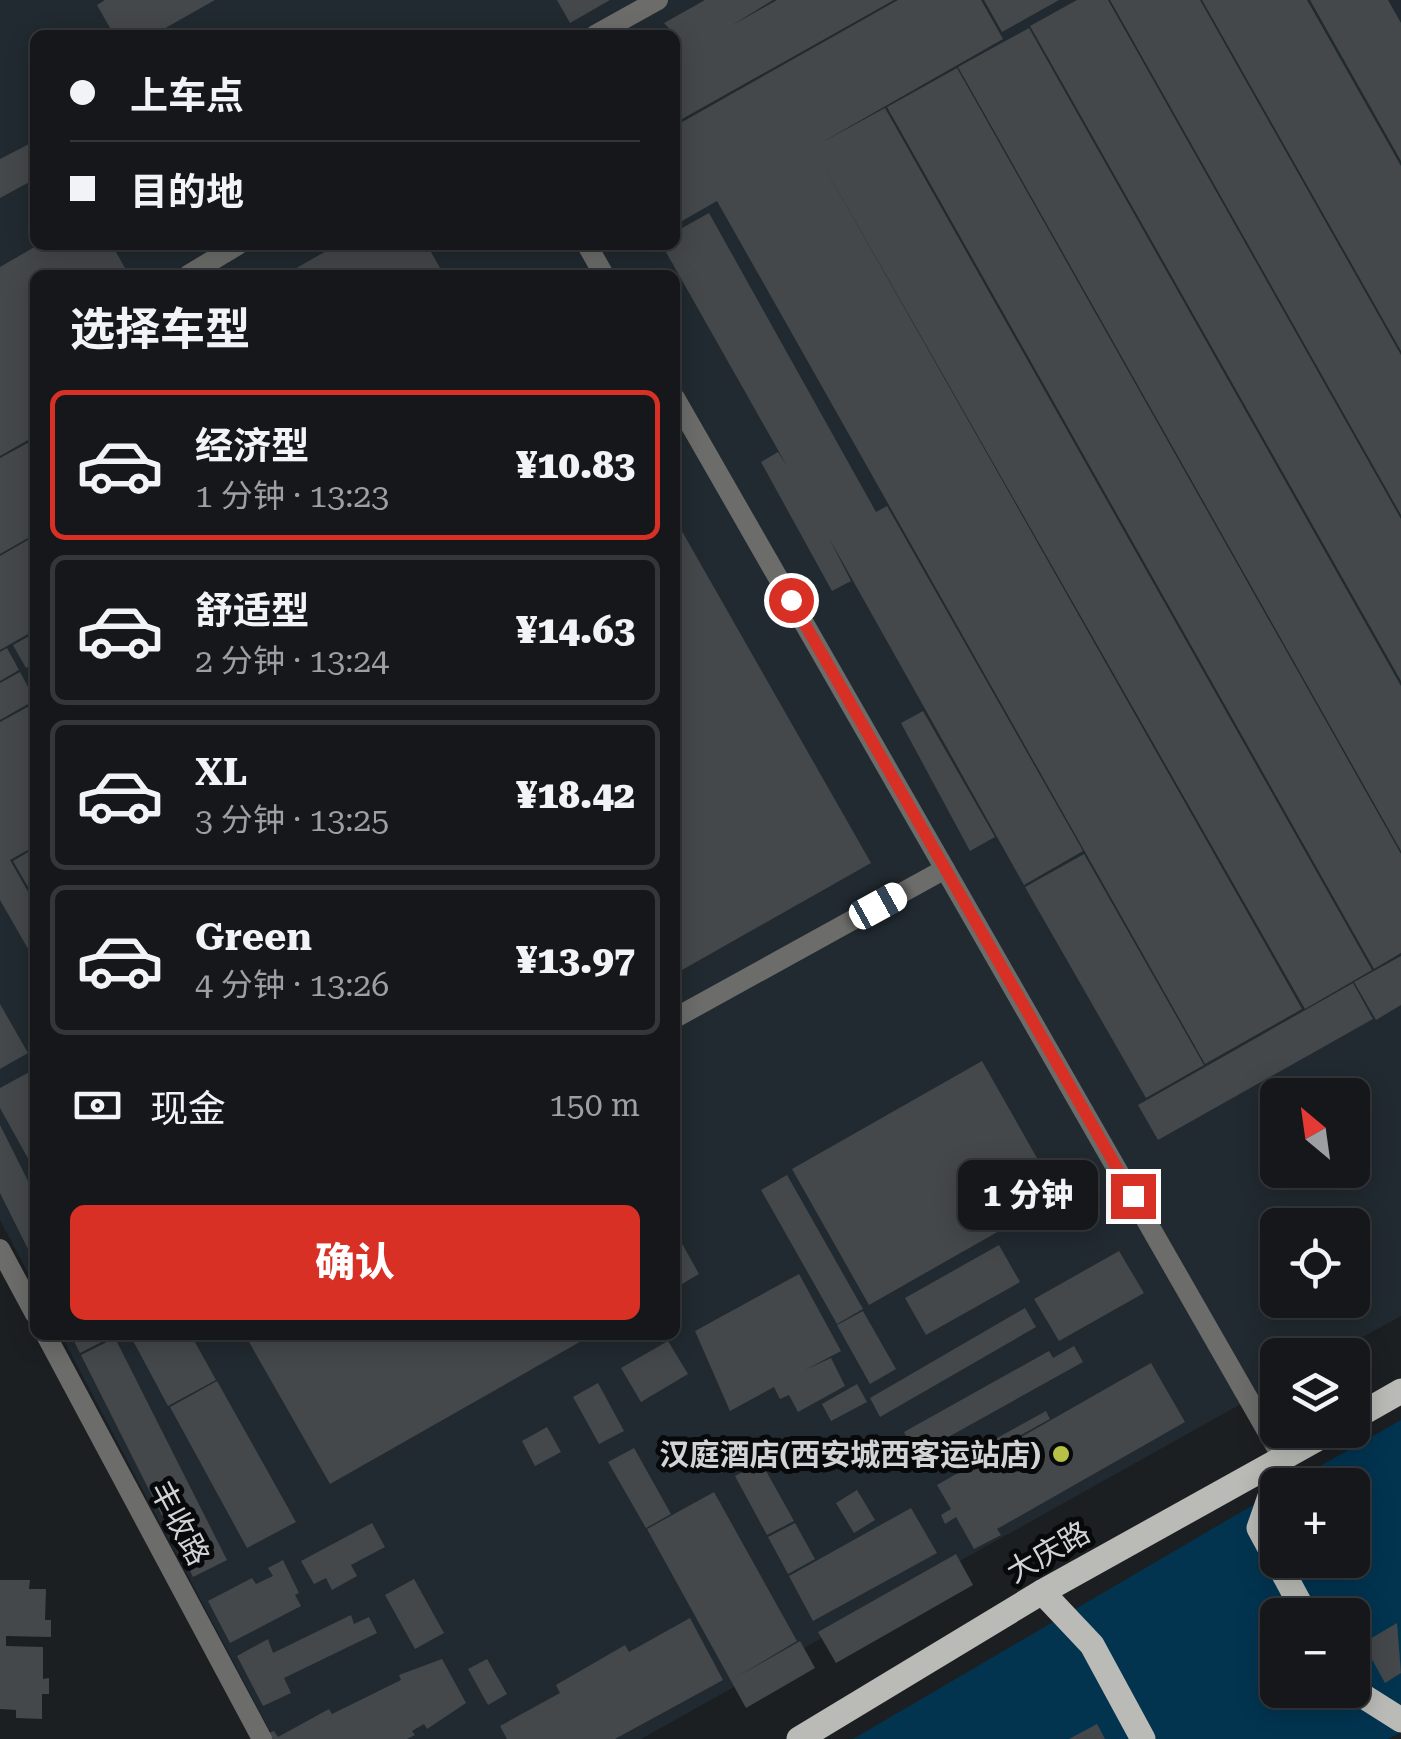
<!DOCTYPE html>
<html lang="zh">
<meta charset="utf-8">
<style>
body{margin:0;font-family:"Roboto Serif","Noto Sans SC",serif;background:#1e2023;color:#f1f3f6;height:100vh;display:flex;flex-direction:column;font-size:38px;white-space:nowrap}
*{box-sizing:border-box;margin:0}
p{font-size:32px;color:#9d9fa2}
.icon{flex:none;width:55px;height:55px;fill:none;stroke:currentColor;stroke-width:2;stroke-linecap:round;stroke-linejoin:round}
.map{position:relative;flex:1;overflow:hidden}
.sheet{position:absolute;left:30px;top:270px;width:650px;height:1070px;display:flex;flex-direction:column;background:#15171a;border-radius:15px;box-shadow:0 5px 25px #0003,0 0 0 2px #343639}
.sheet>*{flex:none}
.hud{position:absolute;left:30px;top:30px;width:650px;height:220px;border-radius:15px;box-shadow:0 5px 25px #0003,0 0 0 2px #343639;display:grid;align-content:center;height:220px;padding:0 40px;background:#15171a}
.needle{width:65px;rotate:331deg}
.controls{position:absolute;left:1260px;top:1078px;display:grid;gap:20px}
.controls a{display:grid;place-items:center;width:110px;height:110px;border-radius:15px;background:#15171a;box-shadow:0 5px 25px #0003,0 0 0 2px #343639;font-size:50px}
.end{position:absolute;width:45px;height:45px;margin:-22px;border:12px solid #d93025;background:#fff;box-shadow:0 0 0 5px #fff}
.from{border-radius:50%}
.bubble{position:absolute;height:70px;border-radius:15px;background:#15171a;box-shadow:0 5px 25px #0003,0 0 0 2px #343639;font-size:32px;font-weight:800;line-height:70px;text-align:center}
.car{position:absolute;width:30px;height:60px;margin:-30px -15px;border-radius:12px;box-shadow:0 0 8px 2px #0007;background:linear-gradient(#fff 24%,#345 0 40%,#fff 0 76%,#345 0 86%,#fff 0)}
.hud b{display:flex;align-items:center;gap:35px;height:95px;font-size:38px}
.hud b+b{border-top:2px solid #343639}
.hud i{width:25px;height:25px;background:#f1f3f6}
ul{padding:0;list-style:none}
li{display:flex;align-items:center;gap:30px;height:150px;margin:0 20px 15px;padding:0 20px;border:5px solid #343639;border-radius:15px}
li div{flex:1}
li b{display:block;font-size:38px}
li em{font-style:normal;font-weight:800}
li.active{border-color:#d93025}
li>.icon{width:90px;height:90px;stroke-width:1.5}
h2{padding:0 40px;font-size:45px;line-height:120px}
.pay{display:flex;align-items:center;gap:25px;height:110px;padding:0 40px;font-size:38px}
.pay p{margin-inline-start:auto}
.primary-button{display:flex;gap:20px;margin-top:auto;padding:20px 40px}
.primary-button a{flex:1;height:115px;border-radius:15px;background:#d93025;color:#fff;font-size:40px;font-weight:800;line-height:115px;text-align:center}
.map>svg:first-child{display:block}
</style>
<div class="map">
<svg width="1401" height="1739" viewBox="0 0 1401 1739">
<rect width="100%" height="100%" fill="#1c1f22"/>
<!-- built -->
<path fill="#212a30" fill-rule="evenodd" d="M0,0H1401V1316L1330,1355H1278L1277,1384L641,1739H274L61,1335H675V275H35V1286L0,1220ZM35,35H675V245H35ZM1278,1095H1352V1170H1278ZM1278,1225H1352V1300H1278Z"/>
<!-- green -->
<path fill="#023450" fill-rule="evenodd" d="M1401,1420V1732L1388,1739H853L1277,1491L1278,1560H1352V1485H1287ZM1278,1615H1352V1690H1278Z"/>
<!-- building -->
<g fill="#44484b">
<polygon points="105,0 215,0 153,35 114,35 97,5"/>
<polygon points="557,0 610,0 570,23"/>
<polygon points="705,0 773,0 731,26 777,0 894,0 675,123 675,58 682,54 675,35 664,23"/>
<polygon points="898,0 981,0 1003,39 819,144 885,108 1372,970 1305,1009 813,147 1302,1009 1205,1064 717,201 675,225 675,126"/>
<polygon points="984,0 1059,0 1002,32"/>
<polygon points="1077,0 1108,0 1401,519 1401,681 1030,26"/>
<polygon points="1110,0 1200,0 1401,355 1401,515"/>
<polygon points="1202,0 1307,0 1401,166 1401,351"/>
<polygon points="1310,0 1388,0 1401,23 1401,161"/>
<polygon points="1029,28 1401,686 1401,851 958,67"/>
<polygon points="957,68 1401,854 1401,953 1374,969 887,107"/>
<polygon points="35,141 35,179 0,198 0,159"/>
<polygon points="709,213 876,512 887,506 1083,851 1024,885 829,538 851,581 832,591 761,462 778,452 787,466 662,245 675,245 675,232"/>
<polygon points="38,245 112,245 129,275 35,275 35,436 0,456 0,267"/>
<polygon points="337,245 427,245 444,275 284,275"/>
<polygon points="35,439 35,534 0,554 0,458"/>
<polygon points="675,519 871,863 675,974"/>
<polygon points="35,536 35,630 0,650 0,556"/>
<polygon points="35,633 35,663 26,668 13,645"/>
<polygon points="7,648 19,670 0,681 0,652"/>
<polygon points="20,672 35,700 0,720 0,683"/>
<polygon points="35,703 35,846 10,860 35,904 35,961 0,900 0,722"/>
<polygon points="923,711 995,837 970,851 901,723"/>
<polygon points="35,848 35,899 13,861"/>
<polygon points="1084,854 1204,1065 1146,1098 1025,887"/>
<polygon points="1401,956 1401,1005 1376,1020 1354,982"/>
<polygon points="1353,983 1373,1019 1158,1140 1138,1105"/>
<polygon points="0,1004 28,1053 0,1069"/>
<polygon points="982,1061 1059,1197 869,1305 792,1169"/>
<polygon points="35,1069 35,1171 0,1108 0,1088"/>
<polygon points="0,1125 35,1195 35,1263 0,1193"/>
<polygon points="787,1175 863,1309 837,1324 761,1190"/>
<polygon points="675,1231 699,1274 675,1288"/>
<polygon points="999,1245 1020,1282 926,1335 905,1298"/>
<polygon points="1119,1251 1144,1293 1059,1341 1034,1299"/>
<polygon points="799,1274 841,1351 805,1370 831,1358 845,1386 798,1412 789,1395 780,1399 774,1387 730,1411 695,1331"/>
<polygon points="1025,1308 1036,1327 880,1417 870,1398"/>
<polygon points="863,1311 896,1369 870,1384 837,1325"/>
<polygon points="71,1335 115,1335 80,1353"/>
<polygon points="130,1335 191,1335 216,1380 168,1406"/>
<polygon points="245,1335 592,1335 330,1484"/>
<polygon points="115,1338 227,1560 193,1577 81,1355"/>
<polygon points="668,1341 688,1374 641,1402 621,1368"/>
<polygon points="1074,1346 1083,1362 916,1455 904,1432 1049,1351 1053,1358"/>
<polygon points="1151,1363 1185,1422 997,1529 1001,1535 974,1549 956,1517 945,1524 941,1515 951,1509 937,1485"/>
<polygon points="217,1381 296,1522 247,1548 170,1407"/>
<polygon points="598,1383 624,1431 599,1444 573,1397"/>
<polygon points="857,1384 867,1402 831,1421 822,1404"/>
<polygon points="1046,1411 1050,1419 981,1457 977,1449"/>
<polygon points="547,1427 561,1452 535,1466 522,1441"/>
<polygon points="634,1448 671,1514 646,1528 608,1462"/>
<polygon points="761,1462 794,1521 767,1535 735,1476"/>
<polygon points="857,1490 875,1520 854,1533 836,1503"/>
<polygon points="714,1492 797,1641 735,1678 800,1641 815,1668 746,1708 647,1529"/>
<polygon points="911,1508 937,1553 813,1621 789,1576"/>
<polygon points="372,1523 385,1547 351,1565 357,1576 332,1590 326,1578 314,1584 301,1561"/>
<polygon points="795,1523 815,1559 788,1574 768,1537"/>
<polygon points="956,1554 973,1585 836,1663 818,1632"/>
<polygon points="283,1560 299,1593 295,1595 301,1606 230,1643 208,1601 252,1578 256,1584 273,1576 268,1568"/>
<polygon points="414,1579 444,1633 415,1649 385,1595"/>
<polygon points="0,1580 30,1580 29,1589 46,1589 45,1620 51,1620 51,1637 6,1636 6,1646 43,1647 43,1679 49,1678 49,1694 42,1694 42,1719 16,1718 16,1710 0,1709"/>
<polygon points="351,1615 354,1624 369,1617 377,1633 284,1678 291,1693 263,1706 237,1656 268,1639 273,1653"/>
<polygon points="690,1618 723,1680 615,1739 507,1739 500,1726 560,1693 556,1685 625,1645 629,1652"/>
<polygon points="1397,1623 1401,1673 1385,1683 1363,1643"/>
<polygon points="442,1659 466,1703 427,1729 424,1724 412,1731 415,1735 407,1739 272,1739 269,1733 274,1731 278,1737 329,1709 332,1714 401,1680 399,1675"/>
<polygon points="487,1659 507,1694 488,1705 468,1669"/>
<polygon points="1097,1724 1105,1739 1069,1739"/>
</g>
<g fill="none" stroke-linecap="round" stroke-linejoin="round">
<!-- street -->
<g stroke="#6c6c6a" stroke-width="20">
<polyline points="595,35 658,0"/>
<polyline points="587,245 604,275"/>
<polyline points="188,275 238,245"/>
<polyline points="675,398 1283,1459"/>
<polyline points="675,1018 945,869"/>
<polyline points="0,1249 35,1314"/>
<polyline points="46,1335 262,1739"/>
</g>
<!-- primary -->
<g stroke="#babbb6" stroke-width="25">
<polyline points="1352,1419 1401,1391"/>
<polyline points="1283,1459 1259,1528 1306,1615"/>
<polyline points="1042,1592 1092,1645 1143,1739"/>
<polyline points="1352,1689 1401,1720"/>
<polyline points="799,1739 1042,1592 1333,1430"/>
</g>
</g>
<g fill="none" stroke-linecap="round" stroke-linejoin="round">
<!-- route -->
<polyline stroke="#d93025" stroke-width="12" points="791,600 1133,1196"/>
</g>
<!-- markers -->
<circle fill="#b7c148" stroke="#08090a" stroke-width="4" cx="1061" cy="1454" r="10"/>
<g text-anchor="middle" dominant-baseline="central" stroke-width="10" stroke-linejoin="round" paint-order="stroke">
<!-- poi labels -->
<g font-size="30" font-weight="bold" fill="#d1d3d5" stroke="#08090a" text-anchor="end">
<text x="1041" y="1454">汉庭酒店(西安城西客运站店)</text>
</g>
<!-- street labels -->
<g font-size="30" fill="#d1d3d5" stroke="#08090a">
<text transform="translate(180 1523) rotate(62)">丰收路</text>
<text transform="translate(1048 1552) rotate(-30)">大庆路</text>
</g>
</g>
</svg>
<div class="controls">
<a><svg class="needle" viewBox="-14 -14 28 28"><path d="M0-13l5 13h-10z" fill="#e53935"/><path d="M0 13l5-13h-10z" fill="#9d9fa2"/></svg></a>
<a><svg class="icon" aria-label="locate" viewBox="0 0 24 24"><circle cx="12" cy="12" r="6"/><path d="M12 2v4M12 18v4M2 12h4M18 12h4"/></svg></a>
<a><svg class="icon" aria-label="layers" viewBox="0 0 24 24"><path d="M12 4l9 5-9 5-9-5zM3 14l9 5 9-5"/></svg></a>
<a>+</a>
<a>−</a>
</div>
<i class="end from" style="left:791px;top:600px"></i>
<i class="end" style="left:1133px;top:1196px"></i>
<div class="bubble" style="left:958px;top:1160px;width:140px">1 分钟</div>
<i class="car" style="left:878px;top:906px;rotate:61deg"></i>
<div class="hud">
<b><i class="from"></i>上车点</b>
<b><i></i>目的地</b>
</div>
<section class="sheet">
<h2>选择车型</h2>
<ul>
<li class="active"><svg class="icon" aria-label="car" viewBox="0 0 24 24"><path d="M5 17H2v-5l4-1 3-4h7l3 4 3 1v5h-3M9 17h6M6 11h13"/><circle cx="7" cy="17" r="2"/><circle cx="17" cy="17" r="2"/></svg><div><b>经济型</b><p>1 分钟 · 13:23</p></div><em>¥10.83</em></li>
<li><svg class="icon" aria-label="car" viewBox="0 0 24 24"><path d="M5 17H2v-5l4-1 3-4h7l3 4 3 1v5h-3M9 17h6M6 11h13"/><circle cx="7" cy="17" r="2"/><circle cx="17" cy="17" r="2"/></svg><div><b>舒适型</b><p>2 分钟 · 13:24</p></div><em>¥14.63</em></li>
<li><svg class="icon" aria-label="car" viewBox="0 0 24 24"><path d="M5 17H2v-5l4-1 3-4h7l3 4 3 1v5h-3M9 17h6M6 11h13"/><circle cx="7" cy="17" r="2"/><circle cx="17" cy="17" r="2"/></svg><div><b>XL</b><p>3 分钟 · 13:25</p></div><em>¥18.42</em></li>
<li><svg class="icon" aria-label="car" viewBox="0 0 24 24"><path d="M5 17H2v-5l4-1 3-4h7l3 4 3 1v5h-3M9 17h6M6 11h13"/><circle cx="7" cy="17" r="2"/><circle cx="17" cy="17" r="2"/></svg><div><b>Green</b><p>4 分钟 · 13:26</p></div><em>¥13.97</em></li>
</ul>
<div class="pay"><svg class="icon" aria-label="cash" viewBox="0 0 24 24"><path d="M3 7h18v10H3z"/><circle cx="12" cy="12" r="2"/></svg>现金<p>150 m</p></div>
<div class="primary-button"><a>确认</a></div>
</section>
</div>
